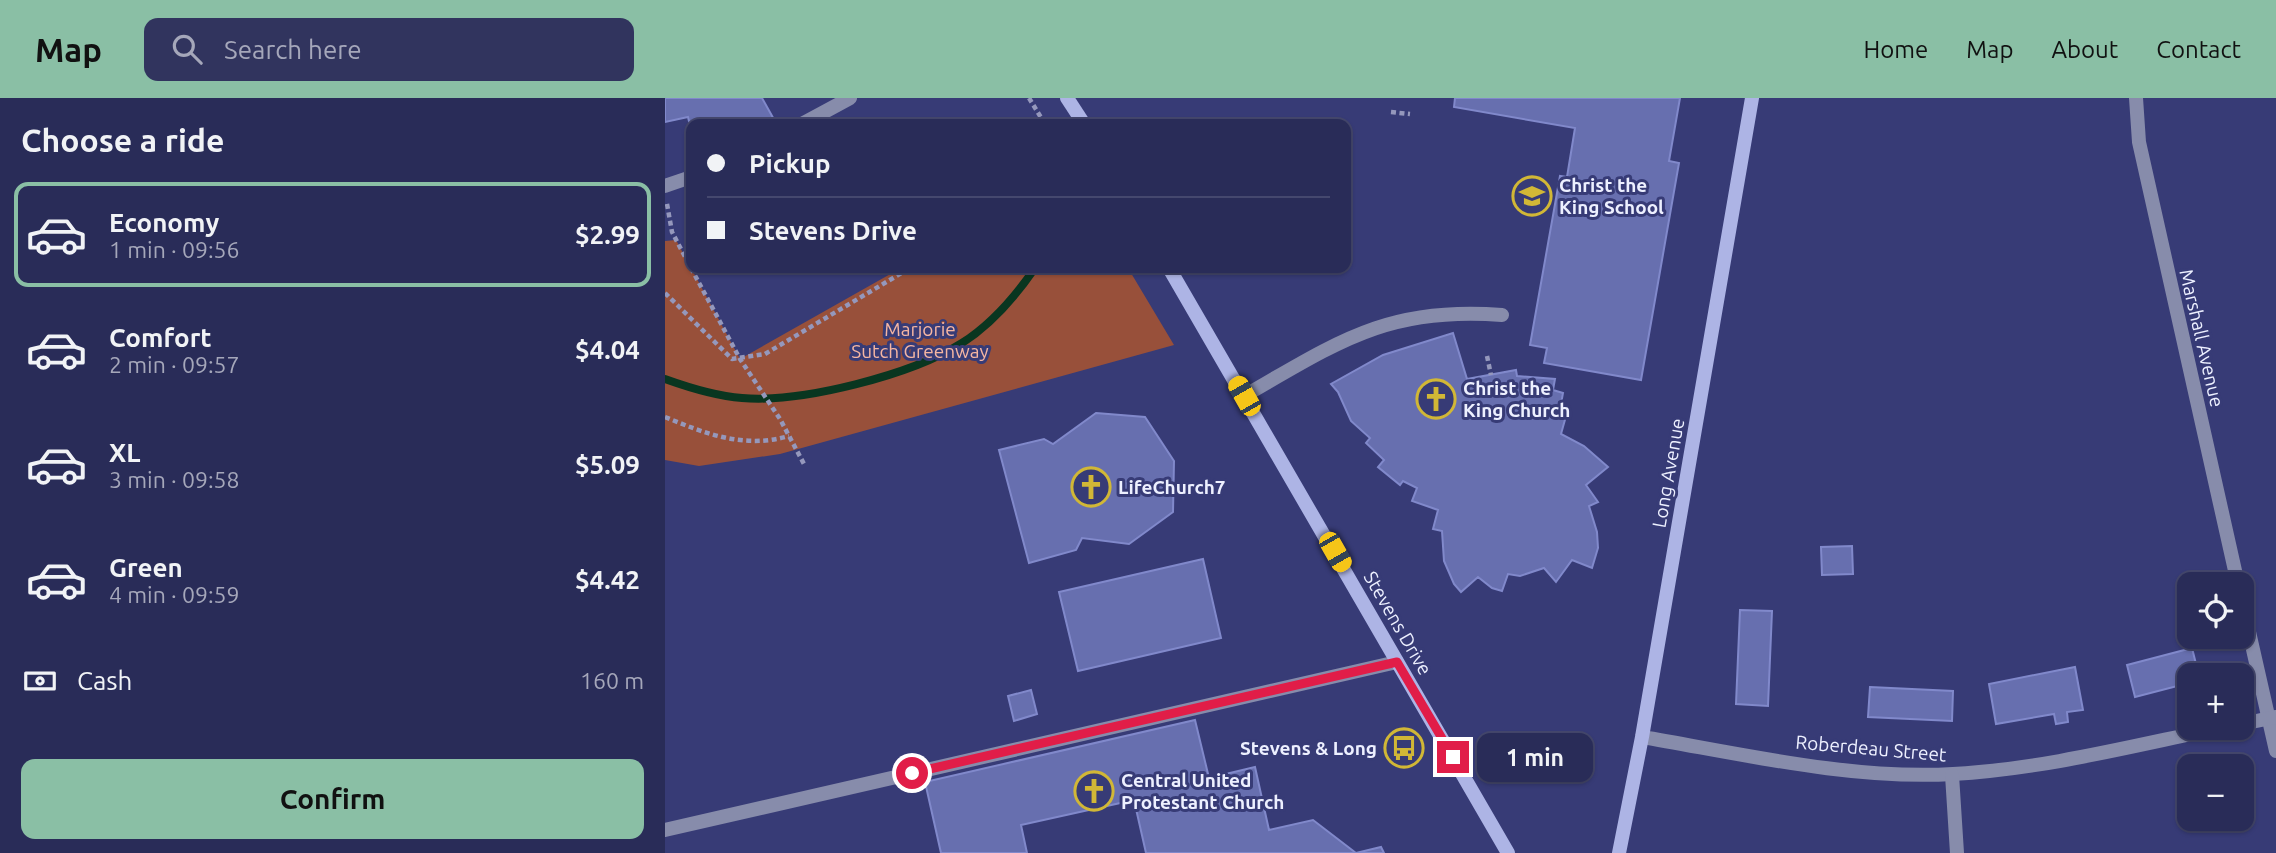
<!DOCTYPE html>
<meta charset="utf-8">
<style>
body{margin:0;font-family:Ubuntu,sans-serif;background:#31345e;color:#f1f3f6;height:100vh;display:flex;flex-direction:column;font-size:26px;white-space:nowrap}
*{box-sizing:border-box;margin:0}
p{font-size:23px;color:#a5a7ba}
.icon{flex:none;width:38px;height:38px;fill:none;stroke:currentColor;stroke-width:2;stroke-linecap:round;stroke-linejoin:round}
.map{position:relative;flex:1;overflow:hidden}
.side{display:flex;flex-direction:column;background:#292c58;width:665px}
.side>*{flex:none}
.guide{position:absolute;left:21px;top:21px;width:665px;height:154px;border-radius:14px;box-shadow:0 2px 5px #0004,0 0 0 2px #45486e;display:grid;align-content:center;height:154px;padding:0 21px;background:#292c58}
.fabs{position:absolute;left:1512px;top:474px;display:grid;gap:14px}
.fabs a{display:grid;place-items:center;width:77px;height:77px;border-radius:14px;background:#292c58;box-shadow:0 2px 5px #0004,0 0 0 2px #45486e;font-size:35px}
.end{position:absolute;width:32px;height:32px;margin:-16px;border:9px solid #e11d48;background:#fff;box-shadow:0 0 0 4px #fff}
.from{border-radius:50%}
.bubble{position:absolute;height:49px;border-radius:14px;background:#292c58;box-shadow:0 2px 5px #0004,0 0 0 2px #45486e;font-size:23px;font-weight:700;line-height:49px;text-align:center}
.car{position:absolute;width:21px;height:42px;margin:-21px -10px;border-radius:9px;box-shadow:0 0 5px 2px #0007;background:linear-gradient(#f5c518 24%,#345 0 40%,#f5c518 0 76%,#345 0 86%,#f5c518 0)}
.guide b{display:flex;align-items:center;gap:24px;height:66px;font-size:26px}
.guide b+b{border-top:2px solid #45486e}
.guide i{width:18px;height:18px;background:#f1f3f6}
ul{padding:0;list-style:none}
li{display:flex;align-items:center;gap:21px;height:105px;margin:0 14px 10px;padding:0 7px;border:4px solid transparent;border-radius:14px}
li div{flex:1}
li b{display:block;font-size:26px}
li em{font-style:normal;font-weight:700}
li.selected{border-color:#8abfa5}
li>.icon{width:63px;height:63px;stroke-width:1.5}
h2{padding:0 21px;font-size:32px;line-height:84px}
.pay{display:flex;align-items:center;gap:18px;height:77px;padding:0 21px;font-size:26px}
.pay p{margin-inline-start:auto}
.primary-button{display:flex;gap:14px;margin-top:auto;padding:14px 21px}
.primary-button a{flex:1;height:80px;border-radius:14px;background:#8abfa5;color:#111;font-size:28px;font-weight:700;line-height:80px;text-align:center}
header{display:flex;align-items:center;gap:42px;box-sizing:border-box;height:98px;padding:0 35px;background:#8abfa5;color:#111}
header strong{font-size:33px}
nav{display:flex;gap:38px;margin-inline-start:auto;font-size:24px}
.search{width:490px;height:63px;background:#31345e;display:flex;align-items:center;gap:18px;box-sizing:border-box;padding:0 24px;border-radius:14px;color:#a5a7ba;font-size:26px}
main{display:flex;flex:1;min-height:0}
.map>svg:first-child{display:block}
</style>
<header>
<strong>Map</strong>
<div class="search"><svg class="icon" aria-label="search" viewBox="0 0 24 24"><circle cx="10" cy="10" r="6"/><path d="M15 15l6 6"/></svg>Search here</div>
<nav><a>Home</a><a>Map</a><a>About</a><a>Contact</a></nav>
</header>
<main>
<section class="side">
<h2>Choose a ride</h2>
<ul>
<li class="selected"><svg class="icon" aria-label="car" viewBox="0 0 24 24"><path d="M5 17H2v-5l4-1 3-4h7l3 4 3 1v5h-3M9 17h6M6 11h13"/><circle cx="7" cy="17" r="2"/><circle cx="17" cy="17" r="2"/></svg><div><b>Economy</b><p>1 min · 09:56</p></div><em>$2.99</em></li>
<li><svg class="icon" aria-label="car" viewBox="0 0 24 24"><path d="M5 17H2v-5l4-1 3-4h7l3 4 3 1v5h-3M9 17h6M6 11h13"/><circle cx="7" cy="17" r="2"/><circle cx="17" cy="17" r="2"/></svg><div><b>Comfort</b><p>2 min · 09:57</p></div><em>$4.04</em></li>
<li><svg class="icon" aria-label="car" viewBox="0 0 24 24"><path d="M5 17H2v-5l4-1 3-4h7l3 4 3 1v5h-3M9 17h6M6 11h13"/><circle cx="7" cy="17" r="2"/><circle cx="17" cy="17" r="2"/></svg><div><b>XL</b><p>3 min · 09:58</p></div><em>$5.09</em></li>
<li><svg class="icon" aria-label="car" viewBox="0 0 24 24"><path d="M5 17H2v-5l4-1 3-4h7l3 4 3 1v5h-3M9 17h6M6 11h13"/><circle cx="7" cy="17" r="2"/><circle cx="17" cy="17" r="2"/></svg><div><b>Green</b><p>4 min · 09:59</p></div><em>$4.42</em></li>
</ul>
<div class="pay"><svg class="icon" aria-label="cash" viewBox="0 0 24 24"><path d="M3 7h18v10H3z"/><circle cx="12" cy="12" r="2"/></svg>Cash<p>160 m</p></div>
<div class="primary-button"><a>Confirm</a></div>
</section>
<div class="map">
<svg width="1611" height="755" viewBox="0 0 1611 755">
<rect width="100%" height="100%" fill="#373b76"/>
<!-- green -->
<polygon fill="#98503a" points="11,142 75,261 236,170 463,170 509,247 115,356 34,368 0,362 0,143"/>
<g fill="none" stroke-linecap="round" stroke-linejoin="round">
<!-- stream -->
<path stroke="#093620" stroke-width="8" d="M0,281C25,290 50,298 77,300C137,305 246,277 297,245C327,226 350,199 370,170"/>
</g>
<!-- building -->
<g fill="#676faf" stroke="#8189cb" stroke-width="2">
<polygon points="0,0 97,0 111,25 26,26 26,32 23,19 0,24"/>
<polygon points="790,0 1015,0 1004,63 1014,65 976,282 879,265 882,250 865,247 895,78 902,79 910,30 789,9"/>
<polygon points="788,235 802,281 851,272 852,278 890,281 888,292 898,295 894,317 901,318 896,336 919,348 943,369 921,387 933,404 924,408 932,434 933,450 927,470 907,462 891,484 879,470 855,478 843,476 837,493 827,490 813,479 796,494 789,486 779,463 777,433 768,431 773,412 747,403 752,390 738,383 735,387 713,369 719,362 701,345 705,340 686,323 673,294 666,286 718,257"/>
<polygon points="431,315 480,319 509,363 508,414 464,446 417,440 411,452 364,465 334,352 379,341 388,346"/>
<polygon points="1187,448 1188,476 1157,477 1156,449"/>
<polygon points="538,461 556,540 413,573 394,494"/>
<polygon points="1075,512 1107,513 1103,608 1071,606"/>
<polygon points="1527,550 1534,578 1524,578 1524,585 1470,599 1462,567"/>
<polygon points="1410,569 1418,612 1402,614 1403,624 1391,626 1389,616 1331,626 1324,586"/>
<polygon points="1205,589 1288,593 1287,623 1203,619"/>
<polygon points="366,592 372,616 349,623 343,598"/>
<polygon points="530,622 544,680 590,669 604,732 648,722 691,755 716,749 719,755 481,755 469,702 356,727 362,755 276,755 260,684"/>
</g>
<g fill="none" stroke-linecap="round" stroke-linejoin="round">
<!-- path -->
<g stroke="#9598bc" stroke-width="4.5" stroke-dasharray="5 3.5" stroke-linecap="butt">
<polyline points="364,0 380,26"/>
<polyline points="726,14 745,16"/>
<polyline points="2,106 7,134 26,170"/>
<polyline points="26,170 75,261 115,321 139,366"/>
<polyline points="0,195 67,261 100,256 245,170"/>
<polyline points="822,258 826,277"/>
<path d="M0,319C41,336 80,351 124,338"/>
</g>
<!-- lane -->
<g stroke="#878cab" stroke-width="14">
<polyline points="137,26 185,0"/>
<polyline points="0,88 26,79"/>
<path d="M579,298C673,244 723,208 837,217"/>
<polyline points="0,732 732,564"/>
</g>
<!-- street -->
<g stroke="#878cab" stroke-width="14">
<polyline points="1471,0 1474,44 1573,486"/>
<polyline points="1577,503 1611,653"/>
<polyline points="1577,626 1610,619"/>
<path d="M977,639C1077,656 1187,682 1288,676C1378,671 1467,648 1555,630"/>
<polyline points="1287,677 1292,755"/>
</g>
<!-- secondary -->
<g stroke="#adb4e5" stroke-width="14">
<polyline points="402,0 419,26"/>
<polyline points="504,170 843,755"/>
<polyline points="954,755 977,639 1087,0"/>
</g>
</g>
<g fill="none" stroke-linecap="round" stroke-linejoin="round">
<!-- route -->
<polyline stroke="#e11d48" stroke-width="9" points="247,675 732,564 788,659"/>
</g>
<!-- icons -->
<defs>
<g id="school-ring" transform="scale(2.0125)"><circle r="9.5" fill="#373b76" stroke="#d1b736" stroke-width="1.5"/><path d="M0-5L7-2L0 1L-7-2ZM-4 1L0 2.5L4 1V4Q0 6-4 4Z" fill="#d1b736"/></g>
<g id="church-ring" transform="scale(2.0125)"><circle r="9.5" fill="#373b76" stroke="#d1b736" stroke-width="1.5"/><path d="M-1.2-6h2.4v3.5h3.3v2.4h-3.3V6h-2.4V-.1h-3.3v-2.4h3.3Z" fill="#d1b736"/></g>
<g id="bus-ring" transform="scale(2.0125)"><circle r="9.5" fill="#373b76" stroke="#d1b736" stroke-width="1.5"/><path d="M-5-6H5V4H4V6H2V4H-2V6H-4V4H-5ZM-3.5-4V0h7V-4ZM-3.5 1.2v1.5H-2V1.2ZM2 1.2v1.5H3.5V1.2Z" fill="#d1b736"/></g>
</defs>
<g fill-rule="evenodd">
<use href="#school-ring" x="867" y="98"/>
<use href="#church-ring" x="771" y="301"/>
<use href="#church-ring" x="426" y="389"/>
<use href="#bus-ring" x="739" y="650"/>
<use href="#church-ring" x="429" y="693"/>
</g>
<g text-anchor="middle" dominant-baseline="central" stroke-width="6" stroke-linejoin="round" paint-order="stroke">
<!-- poi labels -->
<g font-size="19" font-weight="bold" fill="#edf0ff" stroke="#373b76" text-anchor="start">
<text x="894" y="87">Christ the<tspan x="894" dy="22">King School</tspan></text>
<text x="798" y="290">Christ the<tspan x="798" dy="22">King Church</tspan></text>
<text x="453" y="389">LifeChurch7</text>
<text x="712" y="650" text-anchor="end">Stevens &amp; Long</text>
<text x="456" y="682">Central United<tspan x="456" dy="22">Protestant Church</tspan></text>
</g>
<!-- park labels -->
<g font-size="19" fill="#f6b6a2" stroke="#373b76">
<text x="255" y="231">Marjorie<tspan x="255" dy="22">Sutch Greenway</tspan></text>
</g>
<!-- street labels -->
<g font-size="19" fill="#edf0ff" stroke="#373b76">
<text transform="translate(1537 240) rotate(77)">Marshall Avenue</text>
<text transform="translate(1003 375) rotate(-80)">Long Avenue</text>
<text transform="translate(733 525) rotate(60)">Stevens Drive</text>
<text transform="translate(1206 650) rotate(5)">Roberdeau Street</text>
</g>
</g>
</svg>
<div class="fabs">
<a><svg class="icon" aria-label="locate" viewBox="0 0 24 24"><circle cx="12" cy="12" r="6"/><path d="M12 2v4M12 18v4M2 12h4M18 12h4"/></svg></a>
<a>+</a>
<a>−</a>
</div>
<i class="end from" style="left:247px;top:675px"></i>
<i class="end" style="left:788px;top:659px"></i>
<div class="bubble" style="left:812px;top:635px;width:116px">1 min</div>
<i class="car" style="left:579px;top:298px;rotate:330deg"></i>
<i class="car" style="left:670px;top:454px;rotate:150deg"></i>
<div class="guide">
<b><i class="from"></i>Pickup</b>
<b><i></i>Stevens Drive</b>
</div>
</div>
</main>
